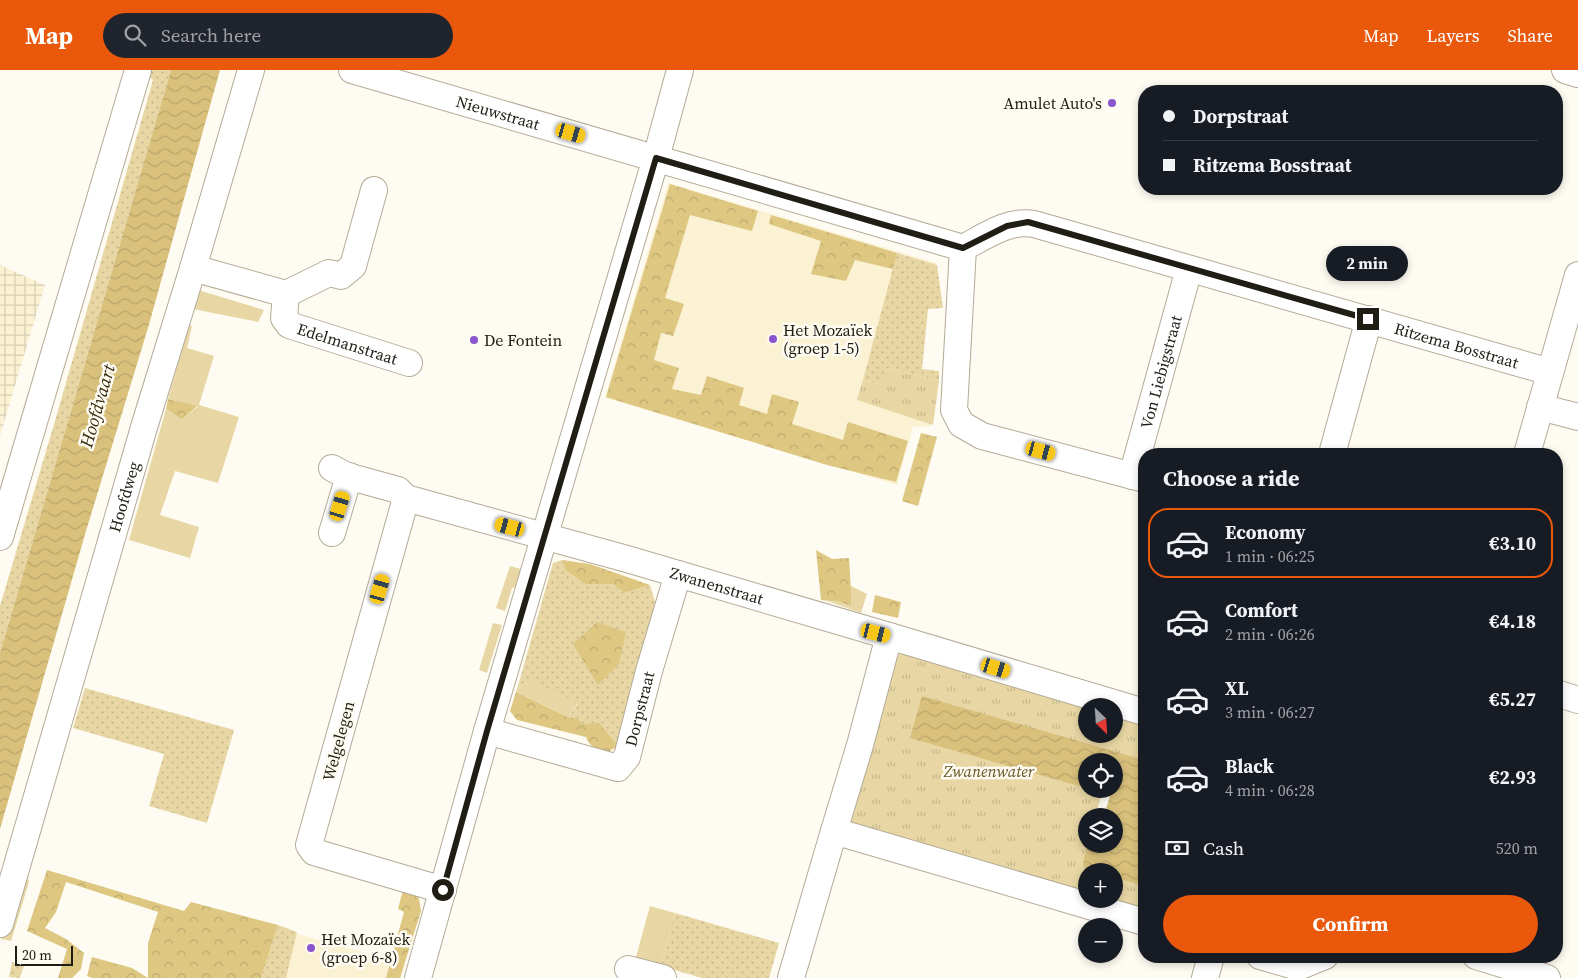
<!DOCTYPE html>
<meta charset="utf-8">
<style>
body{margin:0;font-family:"Source Serif 4",serif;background:#20242c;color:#f1f3f6;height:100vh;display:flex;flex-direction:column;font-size:19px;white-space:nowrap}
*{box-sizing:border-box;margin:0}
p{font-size:16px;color:#9ea1a6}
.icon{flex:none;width:28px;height:28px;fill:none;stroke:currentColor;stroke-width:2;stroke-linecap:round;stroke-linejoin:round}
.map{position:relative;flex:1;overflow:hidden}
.details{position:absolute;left:1138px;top:378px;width:425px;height:515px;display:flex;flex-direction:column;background:#171b24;border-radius:20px;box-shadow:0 2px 8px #0003}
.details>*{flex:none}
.top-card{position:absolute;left:1138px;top:15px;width:425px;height:110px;border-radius:20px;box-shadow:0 2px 8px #0003;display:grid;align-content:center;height:110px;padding:0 25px;background:#171b24}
.needle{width:32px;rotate:155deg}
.controls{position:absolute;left:1078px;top:628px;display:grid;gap:10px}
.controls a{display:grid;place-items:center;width:45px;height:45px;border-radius:50%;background:#171b24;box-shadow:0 2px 8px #0003;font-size:25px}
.scale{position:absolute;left:15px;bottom:12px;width:58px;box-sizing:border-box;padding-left:5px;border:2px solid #201d15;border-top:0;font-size:14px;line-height:18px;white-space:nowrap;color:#201d15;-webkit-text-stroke:4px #fefbf2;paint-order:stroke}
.end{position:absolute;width:22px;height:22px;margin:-11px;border:6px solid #201d15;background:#fff;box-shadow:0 0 0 2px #fff}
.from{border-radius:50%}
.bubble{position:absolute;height:35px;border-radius:18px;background:#171b24;box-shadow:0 2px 8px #0003;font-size:16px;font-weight:700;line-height:35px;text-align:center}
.car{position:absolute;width:15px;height:30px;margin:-15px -8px;border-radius:6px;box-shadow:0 0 4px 1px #0007;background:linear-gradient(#f5c518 24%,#345 0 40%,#f5c518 0 76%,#345 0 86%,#f5c518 0)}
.top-card b{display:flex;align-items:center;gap:18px;height:48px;font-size:19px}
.top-card b+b{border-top:1px solid #363941}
.top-card i{width:12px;height:12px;background:#f1f3f6}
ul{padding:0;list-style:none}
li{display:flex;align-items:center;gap:15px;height:70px;margin:0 10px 8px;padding:0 15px;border:2px solid transparent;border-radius:20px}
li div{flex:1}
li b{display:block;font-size:19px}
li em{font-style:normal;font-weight:700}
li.current{border-color:#ea580c}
li>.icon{width:45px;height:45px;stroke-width:1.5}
h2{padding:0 25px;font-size:22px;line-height:60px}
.pay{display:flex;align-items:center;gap:12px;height:55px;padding:0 25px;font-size:19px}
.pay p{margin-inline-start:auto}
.button{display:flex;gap:10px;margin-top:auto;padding:10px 25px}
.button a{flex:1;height:58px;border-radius:30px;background:#ea580c;color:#fff;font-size:20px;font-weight:700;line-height:58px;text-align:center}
header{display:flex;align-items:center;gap:30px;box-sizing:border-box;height:70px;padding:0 25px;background:#ea580c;color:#fff}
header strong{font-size:24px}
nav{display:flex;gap:28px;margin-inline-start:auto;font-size:18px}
.search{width:350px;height:45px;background:#20242c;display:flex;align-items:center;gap:12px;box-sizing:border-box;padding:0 18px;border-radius:28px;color:#9ea1a6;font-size:19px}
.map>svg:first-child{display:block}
</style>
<header>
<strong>Map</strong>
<div class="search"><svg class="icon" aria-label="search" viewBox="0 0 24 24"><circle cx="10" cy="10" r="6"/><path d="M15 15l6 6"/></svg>Search here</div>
<nav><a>Map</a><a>Layers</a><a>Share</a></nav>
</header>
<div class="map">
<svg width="1578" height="908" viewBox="0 0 1578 908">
<defs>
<pattern id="industrial-grid" width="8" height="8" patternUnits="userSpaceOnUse" patternTransform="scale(1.25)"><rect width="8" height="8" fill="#fbf1d3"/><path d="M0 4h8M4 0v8" fill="none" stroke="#d7ceb4"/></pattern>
<pattern id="grass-dots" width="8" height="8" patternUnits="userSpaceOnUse" patternTransform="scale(1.25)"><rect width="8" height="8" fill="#e8d7a4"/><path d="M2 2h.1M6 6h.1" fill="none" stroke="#c7b88c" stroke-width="1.8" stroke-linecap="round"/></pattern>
<pattern id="forest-crowns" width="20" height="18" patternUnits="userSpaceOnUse" patternTransform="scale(1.25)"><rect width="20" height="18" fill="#dec781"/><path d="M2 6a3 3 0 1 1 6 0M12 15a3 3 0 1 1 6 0" fill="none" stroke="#beaa6f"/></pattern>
<pattern id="park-tufts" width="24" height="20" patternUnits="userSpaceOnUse" patternTransform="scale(1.25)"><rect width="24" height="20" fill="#e8d7a4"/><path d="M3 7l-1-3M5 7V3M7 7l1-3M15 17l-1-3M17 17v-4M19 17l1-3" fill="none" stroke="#c7b88c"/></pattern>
<pattern id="water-waves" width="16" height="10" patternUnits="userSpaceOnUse" patternTransform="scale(1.25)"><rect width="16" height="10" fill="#d9c17c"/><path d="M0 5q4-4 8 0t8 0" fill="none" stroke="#baa56a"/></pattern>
</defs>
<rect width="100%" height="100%" fill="#fefbf2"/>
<!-- built -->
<g fill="#fbf1d3">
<polygon points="668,113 936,193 940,237 927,237 920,301 937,302 930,356 913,357 897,415 605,328"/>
<polygon points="294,863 405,894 401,908 263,908"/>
</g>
<!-- industrial -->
<polygon fill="url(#industrial-grid)" points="0,195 45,215 0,366"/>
<!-- grass -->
<g fill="url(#grass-dots)">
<polygon points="151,0 171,0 0,583 0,536 55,351 153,10 149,7"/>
<polygon points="897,183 937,195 943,238 928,239 922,299 939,301 939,311 887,298 882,315 863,310"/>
<polygon points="562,490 565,500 585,514 613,514 624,523 650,515 656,535 618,676 582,654 578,648 568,647 578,634 532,612 518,616 553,493"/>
<polygon points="85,618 234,660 207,753 149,736 164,684 73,658"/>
<polygon points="675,843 779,873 769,908 702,908 661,896"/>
<polygon points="278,855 297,862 286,908 261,908"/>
<polygon points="12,892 24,896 20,907 21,908 9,907"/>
</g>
<!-- forest -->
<g fill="url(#forest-crowns)">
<polygon points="670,114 758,141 752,161 690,145 665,228 684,234 673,266 661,263 654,290 679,298 672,319 701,325 707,306 744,318 739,335 767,344 772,324 799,332 792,354 843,370 848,352 908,371 896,412 827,395 606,327"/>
<polygon points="771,145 897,183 893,199 855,190 846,211 811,204 821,171 769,154"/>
<polygon points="168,329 198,335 182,350 166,339"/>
<polygon points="921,363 937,367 918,436 902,431"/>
<polygon points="816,480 832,489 849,488 852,537 841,532 821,530"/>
<polygon points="562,490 590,494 650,515 624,523 613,514 585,514 565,500"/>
<polygon points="875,525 901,532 898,548 872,542"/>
<polygon points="597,552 626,562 619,594 598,615 573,574"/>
<path d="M516,622L568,647L578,648L582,654L599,653L618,676L608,682C597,679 590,678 586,667L517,650L510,641Z"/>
<polygon points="47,800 184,841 191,832 278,855 261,908 92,908 87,906 92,887 132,898 148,908 148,873 158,842 66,812 56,842 45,858 66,869 84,883 81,899 72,908 58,908 67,879 27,861"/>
<polygon points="403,820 416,825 419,829 421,841 400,908 386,908 404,842 398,839"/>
</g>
<!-- park -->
<g fill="url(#park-tufts)" fill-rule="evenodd">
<polygon points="887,298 939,311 933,355 857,330 863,310 881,315"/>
<path d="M902,583L1086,636V664H1114V642L1144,650V842L1098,829H1114V801H1086V825L852,754L849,747L896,586ZM1086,691H1114V719H1086ZM1086,746H1114V774H1086Z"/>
</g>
<!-- garden -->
<g fill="#e8d7a4">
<polygon points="198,220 264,240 258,252 193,239"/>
<polygon points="189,255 192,256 187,278 214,286 199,335 239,347 218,413 175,401 160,445 199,457 190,488 129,470 166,339 182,350 198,336 168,329"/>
<polygon points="510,496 524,500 519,516 512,518 505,541 496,538"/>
<polygon points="851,516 867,524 861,543 827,531 841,532 851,537"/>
<polygon points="493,553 502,555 487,603 479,600"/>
<polygon points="532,612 578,633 568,647 516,622 518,616"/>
<polygon points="25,800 29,812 11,871 1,869"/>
<polygon points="650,836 675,843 661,896 636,887"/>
</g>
<!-- water -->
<g fill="url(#water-waves)">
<polygon points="171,0 220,0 148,258 86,461 0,759 0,583"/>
<polygon points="922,626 1144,690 1144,816 1114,807 1114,801 1094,801 1085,799 1083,793 1088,774 1114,774 1114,746 1095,746 1102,723 1088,719 1114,719 1114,691 1086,691 1086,718 910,668"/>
</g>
<!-- pier -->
<polygon fill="#fefbf2" points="1088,719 1112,719 1104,746 1095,746 1102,723"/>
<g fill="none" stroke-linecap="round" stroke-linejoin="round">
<!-- minor casing -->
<g stroke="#b3ab96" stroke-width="28">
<g id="minor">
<path id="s1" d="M352,0L963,178"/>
<polyline points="1565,0 1578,4"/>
<path id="s2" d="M963,178C984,167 1009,149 1034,154L1550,302"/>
<polyline points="963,178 954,340 961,354 982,366 1144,409"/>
<polyline points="193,198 286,224 329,203 341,206 353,196 374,120"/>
<path id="s3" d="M286,224L284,248L289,255L409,293"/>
<polyline points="1540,337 1578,347"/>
<polyline points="1332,384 1369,249"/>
<polyline points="1527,384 1578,205"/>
<path id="s4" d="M332,398L347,406L398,420L406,428L627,489L889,566"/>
<path id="s5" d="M1132,406L1189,199"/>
<polyline points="406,428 309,775 314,782 443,820"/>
<polyline points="332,463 349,406"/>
<polyline points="0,467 138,0"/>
<polyline points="1556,623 1578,630"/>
<polyline points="1144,642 889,566 860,675 834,761 1144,852"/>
<path id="s6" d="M487,661L618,698L627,687L649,601L678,504"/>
<path id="s7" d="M0,854L145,354L193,198L251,0"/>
<polyline points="1260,886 1298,897"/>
<polyline points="1476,886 1547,908"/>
<polyline points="1298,897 1325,886"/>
<polyline points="628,899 663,908"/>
<polyline points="418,908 487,661 656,88 680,0"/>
<polyline points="791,908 834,761"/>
<polyline points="1205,908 1211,886"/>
</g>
</g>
<!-- minor -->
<use href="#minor" stroke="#fff" stroke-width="26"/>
</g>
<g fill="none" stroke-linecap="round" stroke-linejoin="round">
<!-- route -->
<polyline stroke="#201d15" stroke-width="6" points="443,820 487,661 656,88 963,178 1007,156 1028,152 1368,249"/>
</g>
<!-- markers -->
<g fill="#8954cc" stroke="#fefbf2" stroke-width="2">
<circle cx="1112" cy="33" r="5"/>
<circle cx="773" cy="269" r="5"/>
<circle cx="474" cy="270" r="5"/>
<circle cx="311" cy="878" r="5"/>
</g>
<g text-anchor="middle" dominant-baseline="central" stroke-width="5" stroke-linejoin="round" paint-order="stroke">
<!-- poi labels -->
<g font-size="16" fill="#201d15" stroke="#fefbf2" text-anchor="start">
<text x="1102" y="33" text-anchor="end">Amulet Auto's</text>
<text x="783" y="260">Het Mozaïek<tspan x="783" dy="18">(groep 1-5)</tspan></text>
<text x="484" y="270">De Fontein</text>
<text x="321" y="869">Het Mozaïek<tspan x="321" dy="18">(groep 6-8)</tspan></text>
</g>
<!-- street labels -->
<g font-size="16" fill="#201d15" stroke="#fefbf2">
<text stroke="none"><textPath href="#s1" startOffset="152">Nieuwstraat</textPath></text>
<text stroke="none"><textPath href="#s3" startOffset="94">Edelmanstraat</textPath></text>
<text stroke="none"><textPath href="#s2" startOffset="516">Ritzema Bosstraat</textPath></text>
<text stroke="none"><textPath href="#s5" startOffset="108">Von Liebigstraat</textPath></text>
<text stroke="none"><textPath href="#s7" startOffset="445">Hoofdweg</textPath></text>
<text stroke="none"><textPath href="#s4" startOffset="404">Zwanenstraat</textPath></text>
<text stroke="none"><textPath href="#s6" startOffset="200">Dorpstraat</textPath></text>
<text transform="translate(338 671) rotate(-75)">Welgelegen</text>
</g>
<!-- park labels -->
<g font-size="16" font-style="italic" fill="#655421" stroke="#fefbf2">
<text x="989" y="701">Zwanenwater</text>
</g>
<!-- water labels -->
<g font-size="18" font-style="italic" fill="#372c0d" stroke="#fefbf2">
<text transform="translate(97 336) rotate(-74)">Hoofdvaart</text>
</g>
</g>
</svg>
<div class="controls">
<a><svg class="needle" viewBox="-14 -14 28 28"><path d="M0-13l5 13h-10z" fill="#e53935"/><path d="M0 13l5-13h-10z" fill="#9ea1a6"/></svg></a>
<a><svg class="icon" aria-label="locate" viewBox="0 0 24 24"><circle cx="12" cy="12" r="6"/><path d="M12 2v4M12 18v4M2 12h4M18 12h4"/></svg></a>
<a><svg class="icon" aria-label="layers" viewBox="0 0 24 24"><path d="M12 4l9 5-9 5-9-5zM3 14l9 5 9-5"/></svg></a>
<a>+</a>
<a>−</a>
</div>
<div class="scale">20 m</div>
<i class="end from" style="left:443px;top:820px"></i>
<i class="end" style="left:1368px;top:249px"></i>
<div class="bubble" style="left:1326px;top:176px;width:82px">2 min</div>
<i class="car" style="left:571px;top:63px;rotate:106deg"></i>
<i class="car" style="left:1041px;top:381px;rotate:105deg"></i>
<i class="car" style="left:340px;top:436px;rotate:17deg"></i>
<i class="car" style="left:510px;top:457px;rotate:285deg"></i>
<i class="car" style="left:380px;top:519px;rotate:16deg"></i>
<i class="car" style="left:876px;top:563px;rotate:104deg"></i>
<i class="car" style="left:996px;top:598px;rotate:107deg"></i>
<div class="top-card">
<b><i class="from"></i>Dorpstraat</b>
<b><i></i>Ritzema Bosstraat</b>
</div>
<section class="details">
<h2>Choose a ride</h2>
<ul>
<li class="current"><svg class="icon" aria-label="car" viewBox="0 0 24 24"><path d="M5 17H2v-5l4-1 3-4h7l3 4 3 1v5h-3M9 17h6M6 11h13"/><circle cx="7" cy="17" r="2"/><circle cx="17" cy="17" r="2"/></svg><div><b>Economy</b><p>1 min · 06:25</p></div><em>€3.10</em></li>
<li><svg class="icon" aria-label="car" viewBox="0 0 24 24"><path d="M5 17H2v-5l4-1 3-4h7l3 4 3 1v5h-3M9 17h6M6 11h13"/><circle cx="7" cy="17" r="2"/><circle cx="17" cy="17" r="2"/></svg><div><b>Comfort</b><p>2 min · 06:26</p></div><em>€4.18</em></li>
<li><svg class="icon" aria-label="car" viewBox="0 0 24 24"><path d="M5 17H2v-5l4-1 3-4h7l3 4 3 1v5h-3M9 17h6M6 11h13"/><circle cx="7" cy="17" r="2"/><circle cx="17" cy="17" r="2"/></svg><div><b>XL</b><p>3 min · 06:27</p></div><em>€5.27</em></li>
<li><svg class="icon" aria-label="car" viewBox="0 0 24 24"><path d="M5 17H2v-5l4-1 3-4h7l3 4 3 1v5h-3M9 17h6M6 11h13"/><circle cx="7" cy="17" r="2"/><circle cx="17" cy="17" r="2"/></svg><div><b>Black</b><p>4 min · 06:28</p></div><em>€2.93</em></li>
</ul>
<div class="pay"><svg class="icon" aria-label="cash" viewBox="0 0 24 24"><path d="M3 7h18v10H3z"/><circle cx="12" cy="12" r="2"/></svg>Cash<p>520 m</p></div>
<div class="button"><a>Confirm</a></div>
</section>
</div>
